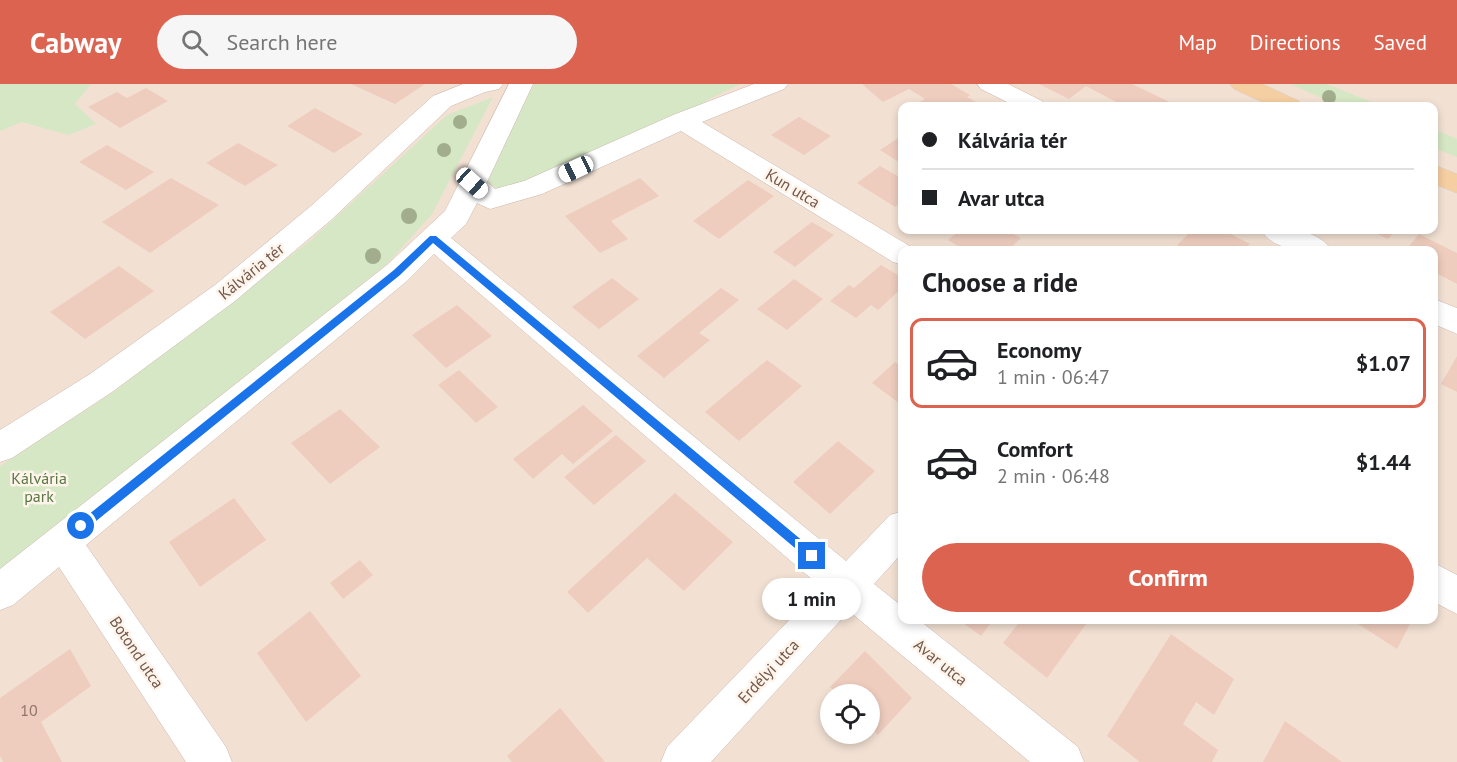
<!DOCTYPE html>
<meta charset="utf-8">
<style>
body{margin:0;font-family:"PT Sans",sans-serif;background:#f6f6f6;color:#202124;height:100vh;display:flex;flex-direction:column;font-size:22px;white-space:nowrap}
*{box-sizing:border-box;margin:0}
p{font-size:20px;color:#757577}
.icon{flex:none;width:33px;height:33px;fill:none;stroke:currentColor;stroke-width:2;stroke-linecap:round;stroke-linejoin:round}
.map{position:relative;flex:1;overflow:hidden}
.panel{position:absolute;left:898px;top:162px;width:540px;height:378px;display:flex;flex-direction:column;background:#fff;border-radius:12px;box-shadow:0 3px 9px #0003}
.panel>*{flex:none}
.top-card{position:absolute;left:898px;top:18px;width:540px;height:132px;border-radius:12px;box-shadow:0 3px 9px #0003;display:grid;align-content:center;height:132px;padding:0 24px;background:#fff}
.buttons{position:absolute;left:820px;top:600px;display:grid;gap:12px}
.buttons a{display:grid;place-items:center;width:60px;height:60px;border-radius:50%;background:#fff;box-shadow:0 3px 9px #0003;font-size:30px}
.end{position:absolute;width:27px;height:27px;margin:-14px;border:8px solid #1a73e8;background:#fff;box-shadow:0 0 0 3px #fff}
.from{border-radius:50%}
.bubble{position:absolute;height:42px;border-radius:21px;background:#fff;box-shadow:0 3px 9px #0003;font-size:20px;font-weight:700;line-height:42px;text-align:center}
.car{position:absolute;width:18px;height:36px;margin:-18px -9px;border-radius:8px;box-shadow:0 0 4px 2px #0007;background:linear-gradient(#fff 24%,#345 0 40%,#fff 0 76%,#345 0 86%,#fff 0)}
.top-card b{display:flex;align-items:center;gap:21px;height:57px;font-size:22px}
.top-card b+b{border-top:2px solid #e0e0e0}
.top-card i{width:15px;height:15px;background:#202124}
ul{padding:0;list-style:none}
li{display:flex;align-items:center;gap:18px;height:90px;margin:0 12px 9px;padding:0 12px;border:3px solid transparent;border-radius:12px}
li div{flex:1}
li b{display:block;font-size:22px}
li em{font-style:normal;font-weight:700}
li.selected{border-color:#dd6351}
li>.icon{width:54px;height:54px;stroke-width:1.5}
h2{padding:0 24px;font-size:27px;line-height:72px}
.cta{display:flex;gap:12px;margin-top:auto;padding:12px 24px}
.cta a{flex:1;height:69px;border-radius:36px;background:#dd6351;color:#fff;font-size:24px;font-weight:700;line-height:69px;text-align:center}
header{display:flex;align-items:center;gap:36px;box-sizing:border-box;height:84px;padding:0 30px;background:#dd6351;color:#fff}
header strong{font-size:28px}
nav{display:flex;gap:33px;margin-inline-start:auto;font-size:21px}
.search{width:420px;height:54px;background:#f6f6f6;display:flex;align-items:center;gap:15px;box-sizing:border-box;padding:0 21px;border-radius:33px;color:#757577;font-size:22px}
.map>svg:first-child{display:block}
</style>
<header>
<strong>Cabway</strong>
<div class="search"><svg class="icon" aria-label="search" viewBox="0 0 24 24"><circle cx="10" cy="10" r="6"/><path d="M15 15l6 6"/></svg>Search here</div>
<nav><a>Map</a><a>Directions</a><a>Saved</a></nav>
</header>
<div class="map">
<svg width="1457" height="678" viewBox="0 0 1457 678">
<rect width="100%" height="100%" fill="#fbf0e4"/>
<!-- residential -->
<path fill="#f2e1d3" fill-rule="evenodd" d="M0,0H1457V678H0ZM903,22H1434V146H903ZM903,166H1434V536H903ZM831,610H870V650H831Z"/>
<!-- green -->
<g fill="#d5e7c4">
<polygon points="0,0 91,0 75,20 96,40 68,51 22,38 0,47"/>
<polygon points="534,0 740,0 707,16 705,21 510,106 499,106 489,99 489,86"/>
<polygon points="1290,0 1327,0 1381,22 1340,22"/>
<polygon points="493,13 432,130 387,180 0,487 0,382 115,307 311,156 447,31"/>
<polygon points="1434,45 1457,55 1457,73 1434,64"/>
</g>
<!-- building -->
<g fill="#eecdbe">
<polygon points="351,0 425,0 395,20"/>
<polygon points="862,0 951,0 970,11 967,13 976,18 970,22 927,22 920,18 925,15 909,5 883,18"/>
<polygon points="1039,0 1132,0 1178,22 1120,22 1122,21 1086,2 1069,15"/>
<polygon points="146,4 168,17 120,44 88,23 117,8 127,14"/>
<polygon points="315,24 363,50 334,69 287,42"/>
<polygon points="799,33 831,52 804,71 771,51"/>
<polygon points="903,51 903,72 897,77 880,66"/>
<polygon points="238,59 278,81 245,102 206,79"/>
<polygon points="107,61 154,88 126,106 79,78"/>
<polygon points="880,82 903,95 903,117 895,123 857,99"/>
<polygon points="171,94 219,121 150,169 102,138"/>
<polygon points="640,94 659,112 611,137 628,155 600,169 565,132"/>
<polygon points="748,96 774,112 719,155 693,137"/>
<polygon points="812,138 834,151 795,183 773,168"/>
<polygon points="960,146 1006,146 1021,154 1008,166 965,166 948,156"/>
<polygon points="1192,146 1223,146 1250,160 1243,166 1187,166 1177,161"/>
<polygon points="1369,146 1396,146 1388,155"/>
<polygon points="1419,150 1457,169 1457,200 1434,188 1434,166 1406,166"/>
<polygon points="881,181 903,194 903,203 878,226 871,221 856,234 830,217 849,201 854,204"/>
<polygon points="119,182 154,207 85,255 50,228"/>
<polygon points="612,194 639,215 599,245 572,223"/>
<polygon points="794,195 823,215 787,246 757,225"/>
<polygon points="721,204 739,216 699,249 710,256 664,294 637,272"/>
<polygon points="457,221 492,252 446,284 412,251"/>
<polygon points="1457,272 1457,308 1441,300"/>
<polygon points="767,276 802,302 739,357 705,328"/>
<polygon points="895,278 903,284 903,322 872,299"/>
<polygon points="459,286 498,323 476,339 438,301"/>
<polygon points="583,321 613,347 573,380 562,370 533,395 513,375"/>
<polygon points="340,325 380,363 330,400 291,359"/>
<polygon points="616,351 646,377 594,421 564,393"/>
<polygon points="838,357 875,387 830,430 793,398"/>
<polygon points="675,409 733,458 684,507 647,474 588,529 567,508"/>
<polygon points="234,414 266,456 200,503 169,458"/>
<polygon points="360,476 373,491 343,515 330,499"/>
<polygon points="310,527 361,592 306,638 257,569"/>
<polygon points="959,536 993,536 981,552"/>
<polygon points="1021,536 1089,536 1047,594 1003,559"/>
<polygon points="1352,536 1412,536 1397,565"/>
<polygon points="1171,550 1234,595 1214,631 1196,618 1183,640 1218,666 1212,678 1140,678 1107,652"/>
<polygon points="70,565 91,602 41,638 62,678 3,678 0,672 0,614"/>
<polygon points="865,567 912,614 878,651 870,643 870,610 837,610 830,603"/>
<polygon points="560,624 605,678 512,678 507,672"/>
<polygon points="1285,637 1342,678 1263,678"/>
</g>
<g fill="none" stroke-linecap="round" stroke-linejoin="round">
<!-- minor casing -->
<g stroke="#cbb7ac" stroke-width="1">
<g id="minor">
<polygon points="463,0 503,0 499,5 485,8 451,22 331,136 235,217 112,308 12,374 0,378 0,346 90,290 215,201 311,122 433,12"/>
<polygon points="509,0 533,0 487,98 495,105 524,97 673,31 754,0 788,0 784,5 702,38 913,164 915,166 903,166 903,181 893,178 681,47 542,110 490,125 477,119 466,140 451,154 846,477 890,431 903,427 903,468 874,500 903,523 903,536 919,536 1078,663 1084,678 1030,678 849,527 711,678 661,678 667,663 821,503 434,170 407,197 86,461 226,663 232,678 186,678 59,483 13,521 0,526 0,485 387,181 445,127"/>
<polygon points="977,0 1008,0 1042,17 1045,22 1015,22 981,5"/>
<path d="M1261,146C1283,144 1318,144 1331,166C1309,168 1274,168 1261,146Z"/>
<polygon points="1434,215 1457,224 1457,250 1434,240"/>
<polygon points="1434,479 1457,491 1457,530 1434,518"/>
</g>
</g>
<!-- primary casing -->
<g stroke="#d7d0cd" stroke-width="1">
<g id="primary">
<polygon points="1230,0 1262,0 1299,17 1302,22 1271,22 1234,5"/>
<polygon points="1434,81 1457,90 1457,109 1434,100"/>
</g>
</g>
<!-- minor -->
<use href="#minor" fill="#fff" fill-rule="evenodd"/>
<!-- primary -->
<use href="#primary" fill="#f5cea1" fill-rule="evenodd"/>
</g>
<!-- trees -->
<g fill="#a1ad8c">
<circle cx="1329" cy="13" r="7"/>
<circle cx="460" cy="38" r="7"/>
<circle cx="444" cy="66" r="7"/>
<circle cx="409" cy="132" r="8"/>
<circle cx="373" cy="172" r="8"/>
</g>
<!-- route -->
<polygon fill="#1a73e8" points="430,152 436,152 816,468 816,475 808,475 433,159 400,191 85,446 78,446 78,439 394,186"/>
<g text-anchor="middle" dominant-baseline="central" stroke-width="5" stroke-linejoin="round" paint-order="stroke">
<!-- street labels -->
<g font-size="16" fill="#71564c" stroke="#fef4ea">
<text transform="translate(793 104) rotate(31)">Kun utca</text>
<text transform="translate(251 187) rotate(-39)">Kálvária tér</text>
<text transform="translate(137 568) rotate(56)">Botond utca</text>
<text transform="translate(941 578) rotate(39)">Avar utca</text>
<text transform="translate(768 587) rotate(-47)">Erdélyi utca</text>
</g>
<!-- park labels -->
<g font-size="16" fill="#587744" stroke="#fef4ea">
<text x="39" y="394">Kálvária<tspan x="39" dy="18">park</tspan></text>
</g>
<!-- near-number labels -->
<g font-size="16" fill="#907468">
<text x="29" y="626">10</text>
</g>
</g>
</svg>
<div class="buttons">
<a><svg class="icon" aria-label="locate" viewBox="0 0 24 24"><circle cx="12" cy="12" r="6"/><path d="M12 2v4M12 18v4M2 12h4M18 12h4"/></svg></a>
</div>
<i class="end from" style="left:81px;top:442px"></i>
<i class="end" style="left:812px;top:472px"></i>
<div class="bubble" style="left:762px;top:494px;width:99px">1 min</div>
<i class="car" style="left:576px;top:85px;rotate:245deg"></i>
<i class="car" style="left:472px;top:99px;rotate:132deg"></i>
<div class="top-card">
<b><i class="from"></i>Kálvária tér</b>
<b><i></i>Avar utca</b>
</div>
<section class="panel">
<h2>Choose a ride</h2>
<ul>
<li class="selected"><svg class="icon" aria-label="car" viewBox="0 0 24 24"><path d="M5 17H2v-5l4-1 3-4h7l3 4 3 1v5h-3M9 17h6M6 11h13"/><circle cx="7" cy="17" r="2"/><circle cx="17" cy="17" r="2"/></svg><div><b>Economy</b><p>1 min · 06:47</p></div><em>$1.07</em></li>
<li><svg class="icon" aria-label="car" viewBox="0 0 24 24"><path d="M5 17H2v-5l4-1 3-4h7l3 4 3 1v5h-3M9 17h6M6 11h13"/><circle cx="7" cy="17" r="2"/><circle cx="17" cy="17" r="2"/></svg><div><b>Comfort</b><p>2 min · 06:48</p></div><em>$1.44</em></li>
</ul>
<div class="cta"><a>Confirm</a></div>
</section>
</div>
